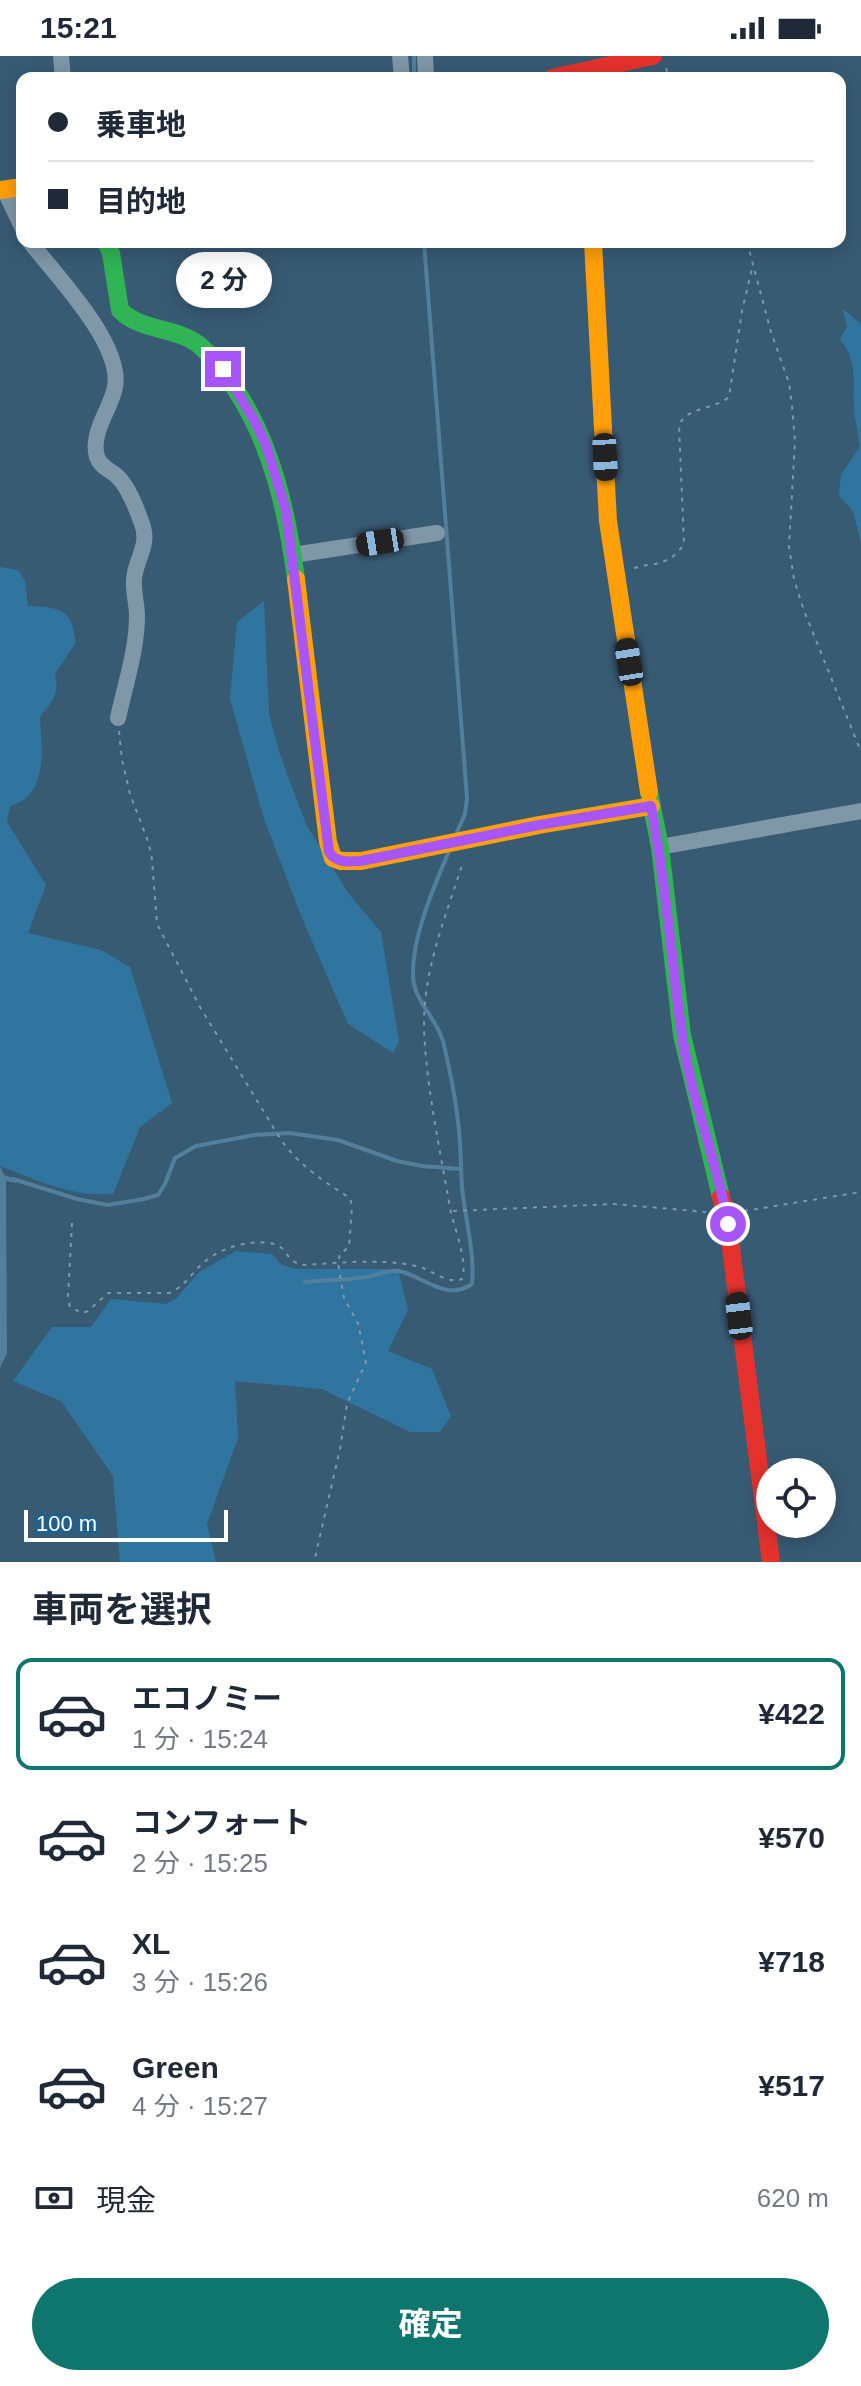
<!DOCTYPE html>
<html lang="ja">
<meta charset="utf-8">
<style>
body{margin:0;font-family:Arial,"Noto Sans JP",sans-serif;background:#f2f2f3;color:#1f2937;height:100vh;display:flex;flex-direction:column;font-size:30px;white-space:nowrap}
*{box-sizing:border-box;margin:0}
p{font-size:26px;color:#747a83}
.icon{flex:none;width:44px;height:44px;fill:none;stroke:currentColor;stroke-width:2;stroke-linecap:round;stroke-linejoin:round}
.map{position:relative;height:1506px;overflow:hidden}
.panel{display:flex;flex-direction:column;background:#fff;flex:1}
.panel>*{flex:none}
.top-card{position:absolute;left:16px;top:16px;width:830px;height:176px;border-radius:16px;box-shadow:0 4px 20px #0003;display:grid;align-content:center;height:176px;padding:0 32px;background:#fff}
.controls{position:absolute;left:756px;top:1402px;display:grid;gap:16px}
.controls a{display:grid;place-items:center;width:80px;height:80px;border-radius:50%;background:#fff;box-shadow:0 4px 20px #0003;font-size:40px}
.scale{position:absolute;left:24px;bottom:20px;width:204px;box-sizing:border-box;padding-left:8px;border:4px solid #fff;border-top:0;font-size:22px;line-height:28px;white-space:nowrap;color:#fff;-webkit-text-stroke:6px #1f608c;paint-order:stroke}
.end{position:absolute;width:36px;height:36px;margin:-18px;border:10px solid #a855f7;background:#fff;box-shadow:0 0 0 4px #fff}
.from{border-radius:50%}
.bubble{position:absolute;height:56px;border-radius:28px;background:#fff;box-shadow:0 4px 20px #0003;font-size:26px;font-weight:700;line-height:56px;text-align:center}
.car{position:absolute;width:24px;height:48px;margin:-24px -12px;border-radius:10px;box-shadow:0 0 6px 2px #0007;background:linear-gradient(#222 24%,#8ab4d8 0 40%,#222 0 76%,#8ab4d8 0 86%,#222 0)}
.top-card b{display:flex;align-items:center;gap:28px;height:76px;font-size:30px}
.top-card b+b{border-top:2px solid #e0e1e3}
.top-card i{width:20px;height:20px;background:#1f2937}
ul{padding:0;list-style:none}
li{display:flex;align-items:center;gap:24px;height:112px;margin:0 16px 12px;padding:0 16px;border:4px solid transparent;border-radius:16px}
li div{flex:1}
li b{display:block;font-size:30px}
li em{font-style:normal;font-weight:700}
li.on{border-color:#0f766e}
li>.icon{width:72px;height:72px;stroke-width:1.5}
h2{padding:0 32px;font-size:36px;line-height:96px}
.pay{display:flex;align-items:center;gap:20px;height:88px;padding:0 32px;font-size:30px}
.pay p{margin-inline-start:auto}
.action{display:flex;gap:16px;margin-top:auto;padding:16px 32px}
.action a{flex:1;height:92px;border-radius:48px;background:#0f766e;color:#fff;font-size:32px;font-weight:700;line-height:92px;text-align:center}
.status{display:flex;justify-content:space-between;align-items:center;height:56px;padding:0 40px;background:#fff;direction:ltr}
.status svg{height:22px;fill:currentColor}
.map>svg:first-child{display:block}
</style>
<div class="status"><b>15:21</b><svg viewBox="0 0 49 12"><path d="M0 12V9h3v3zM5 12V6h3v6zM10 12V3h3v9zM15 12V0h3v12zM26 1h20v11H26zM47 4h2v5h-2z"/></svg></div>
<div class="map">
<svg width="861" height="1506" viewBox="0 0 861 1506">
<rect width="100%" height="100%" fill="#385b74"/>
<!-- green -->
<g fill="#3075a0">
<path d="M843,253L861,268V487L853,455L839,440L841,419L860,390C858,378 855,364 854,351C852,324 859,307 840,283L847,271Z"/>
<path d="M0,511L18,514L25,525L28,550C60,552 71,551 76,586L55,618C60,640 52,645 40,661C41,686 47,721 27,741C23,745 16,748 10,750L7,766L46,829L28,877L101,894L130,911L172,1047L140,1071L113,1138C70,1141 40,1125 0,1110Z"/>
<polygon points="264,545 269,658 280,699 306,768 348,837 381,876 399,985 393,997 348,968 302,862 264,763 230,643 237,566"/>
<polygon points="236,1195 272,1198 282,1209 296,1213 398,1213 408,1254 388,1295 432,1313 451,1360 440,1376 410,1376 322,1333 235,1325 238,1382 207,1468 216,1506 120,1506 113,1420 61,1345 13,1325 52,1271 91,1271 111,1243 166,1248 177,1242 199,1216"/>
</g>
<!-- water -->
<polygon fill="#527f9c" points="0,1110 4,1119 16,1123 16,1127 6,1125 7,1297 0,1312"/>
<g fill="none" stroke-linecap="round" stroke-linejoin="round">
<!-- stream -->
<g stroke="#527f9c" stroke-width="4">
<polyline points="414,0 414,22"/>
<polyline points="424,186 467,742 465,758 457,776"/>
<polyline points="13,1123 77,1143 108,1149 144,1143 158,1139 165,1128 175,1102 196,1090 254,1079 290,1077 338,1084 397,1105 422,1110 461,1113"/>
<path d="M305,1226C325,1224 346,1224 367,1221C379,1219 390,1212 403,1216C426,1223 448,1245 472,1228C475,1195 465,1163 462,1131C461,1116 461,1102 460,1088C458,1054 451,1018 443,985C436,961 413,944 413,919C412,880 434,831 449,795"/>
</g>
<!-- path -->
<g stroke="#7f97a7" stroke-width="2" stroke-dasharray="4 6" stroke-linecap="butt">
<polyline points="666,12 669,22"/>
<polyline points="747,186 771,276 789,327 792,350 795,385 789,491 794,523 803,552 861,696"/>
<path d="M634,512C657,506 669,510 684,488L679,369C688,350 714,354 729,341L742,255L753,208"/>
<path d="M119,675L122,704L130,738L149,788L152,804L157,868L200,951L281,1084C300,1110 323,1125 350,1142L352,1150L349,1191L340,1198L338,1207L344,1242L358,1267L366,1306L347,1348L340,1393L314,1506"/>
<polyline points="453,1155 614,1148 706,1156"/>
<polyline points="744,1155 861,1136"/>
<path d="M72,1167L68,1241L70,1251L82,1257L88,1255L108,1237H169C183,1232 191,1218 202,1208C219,1192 251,1182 274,1188C289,1192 284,1205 303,1209C339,1207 380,1202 416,1210C432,1213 446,1229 462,1223C468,1205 454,1172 450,1152C440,1093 426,1031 424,971C423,914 446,860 463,806"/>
</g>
<!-- street -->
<g stroke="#7f97a7" stroke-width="16">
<polyline points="61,0 63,22"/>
<polyline points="400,0 402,22"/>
<polyline points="425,0 426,22"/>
<polyline points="4,133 22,171"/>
<path d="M30,186C55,218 123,288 115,331C111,353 90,376 97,401C101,412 111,414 118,421C129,432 136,451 141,465C151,489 136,501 134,523C133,536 137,548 137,560C137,594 125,629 118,662"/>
<polyline points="293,499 437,477"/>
<polyline points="660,791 861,755"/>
</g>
<!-- fast -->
<g stroke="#30b455" stroke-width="18">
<path d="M106,186L111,197L120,254C140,275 175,271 198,288C213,300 223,315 234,331C272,388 287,455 296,523"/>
<polyline points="649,736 660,791 682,979 721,1141"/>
</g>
<!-- slow -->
<g stroke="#ff9f0a" stroke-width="18">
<polyline points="0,134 22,131"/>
<polyline points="593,186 608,465 649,736"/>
<polyline points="296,523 328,786 333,802 341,805 361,805 539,769 651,750"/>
</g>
<!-- jam -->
<g stroke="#e5322d" stroke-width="18">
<polyline points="552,22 653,0"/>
<polyline points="721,1141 728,1168 771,1506"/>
</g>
</g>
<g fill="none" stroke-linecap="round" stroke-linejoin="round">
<!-- route -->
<path stroke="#a855f7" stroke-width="10" d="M223,313L254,364L266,389L286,455L329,796C336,807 348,806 361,805L539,769L651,750C666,825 671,902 682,979C691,1043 717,1104 728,1168"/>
</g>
</svg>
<div class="controls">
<a><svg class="icon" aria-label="locate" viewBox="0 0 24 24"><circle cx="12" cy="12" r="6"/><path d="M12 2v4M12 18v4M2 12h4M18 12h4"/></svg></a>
</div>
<div class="scale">100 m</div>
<i class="end from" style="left:728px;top:1168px"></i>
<i class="end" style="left:223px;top:313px"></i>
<div class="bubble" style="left:176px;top:196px;width:96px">2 分</div>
<i class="car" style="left:605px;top:401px;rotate:177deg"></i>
<i class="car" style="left:380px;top:486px;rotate:261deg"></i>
<i class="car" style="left:629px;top:606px;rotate:351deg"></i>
<i class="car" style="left:739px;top:1260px;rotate:353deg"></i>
<div class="top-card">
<b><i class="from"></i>乗車地</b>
<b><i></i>目的地</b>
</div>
</div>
<section class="panel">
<h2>車両を選択</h2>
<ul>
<li class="on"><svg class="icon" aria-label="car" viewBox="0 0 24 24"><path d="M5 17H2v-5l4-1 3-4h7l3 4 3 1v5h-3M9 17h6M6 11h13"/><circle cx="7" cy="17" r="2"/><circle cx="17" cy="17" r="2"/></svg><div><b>エコノミー</b><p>1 分 · 15:24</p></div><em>¥422</em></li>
<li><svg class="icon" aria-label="car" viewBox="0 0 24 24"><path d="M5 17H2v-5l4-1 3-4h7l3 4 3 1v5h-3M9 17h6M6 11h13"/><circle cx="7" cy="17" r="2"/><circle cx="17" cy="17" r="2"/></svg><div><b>コンフォート</b><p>2 分 · 15:25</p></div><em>¥570</em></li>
<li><svg class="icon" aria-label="car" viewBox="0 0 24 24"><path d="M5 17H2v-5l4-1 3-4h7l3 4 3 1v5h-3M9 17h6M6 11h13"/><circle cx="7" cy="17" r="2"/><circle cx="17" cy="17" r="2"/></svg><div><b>XL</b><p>3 分 · 15:26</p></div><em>¥718</em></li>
<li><svg class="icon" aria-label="car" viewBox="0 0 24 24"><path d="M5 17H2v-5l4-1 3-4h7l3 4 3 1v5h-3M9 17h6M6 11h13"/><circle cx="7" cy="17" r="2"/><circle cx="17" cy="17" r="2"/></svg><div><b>Green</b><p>4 分 · 15:27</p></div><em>¥517</em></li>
</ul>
<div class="pay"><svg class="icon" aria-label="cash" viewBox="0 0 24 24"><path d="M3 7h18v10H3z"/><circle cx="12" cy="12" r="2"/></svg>現金<p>620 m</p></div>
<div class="action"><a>確定</a></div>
</section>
